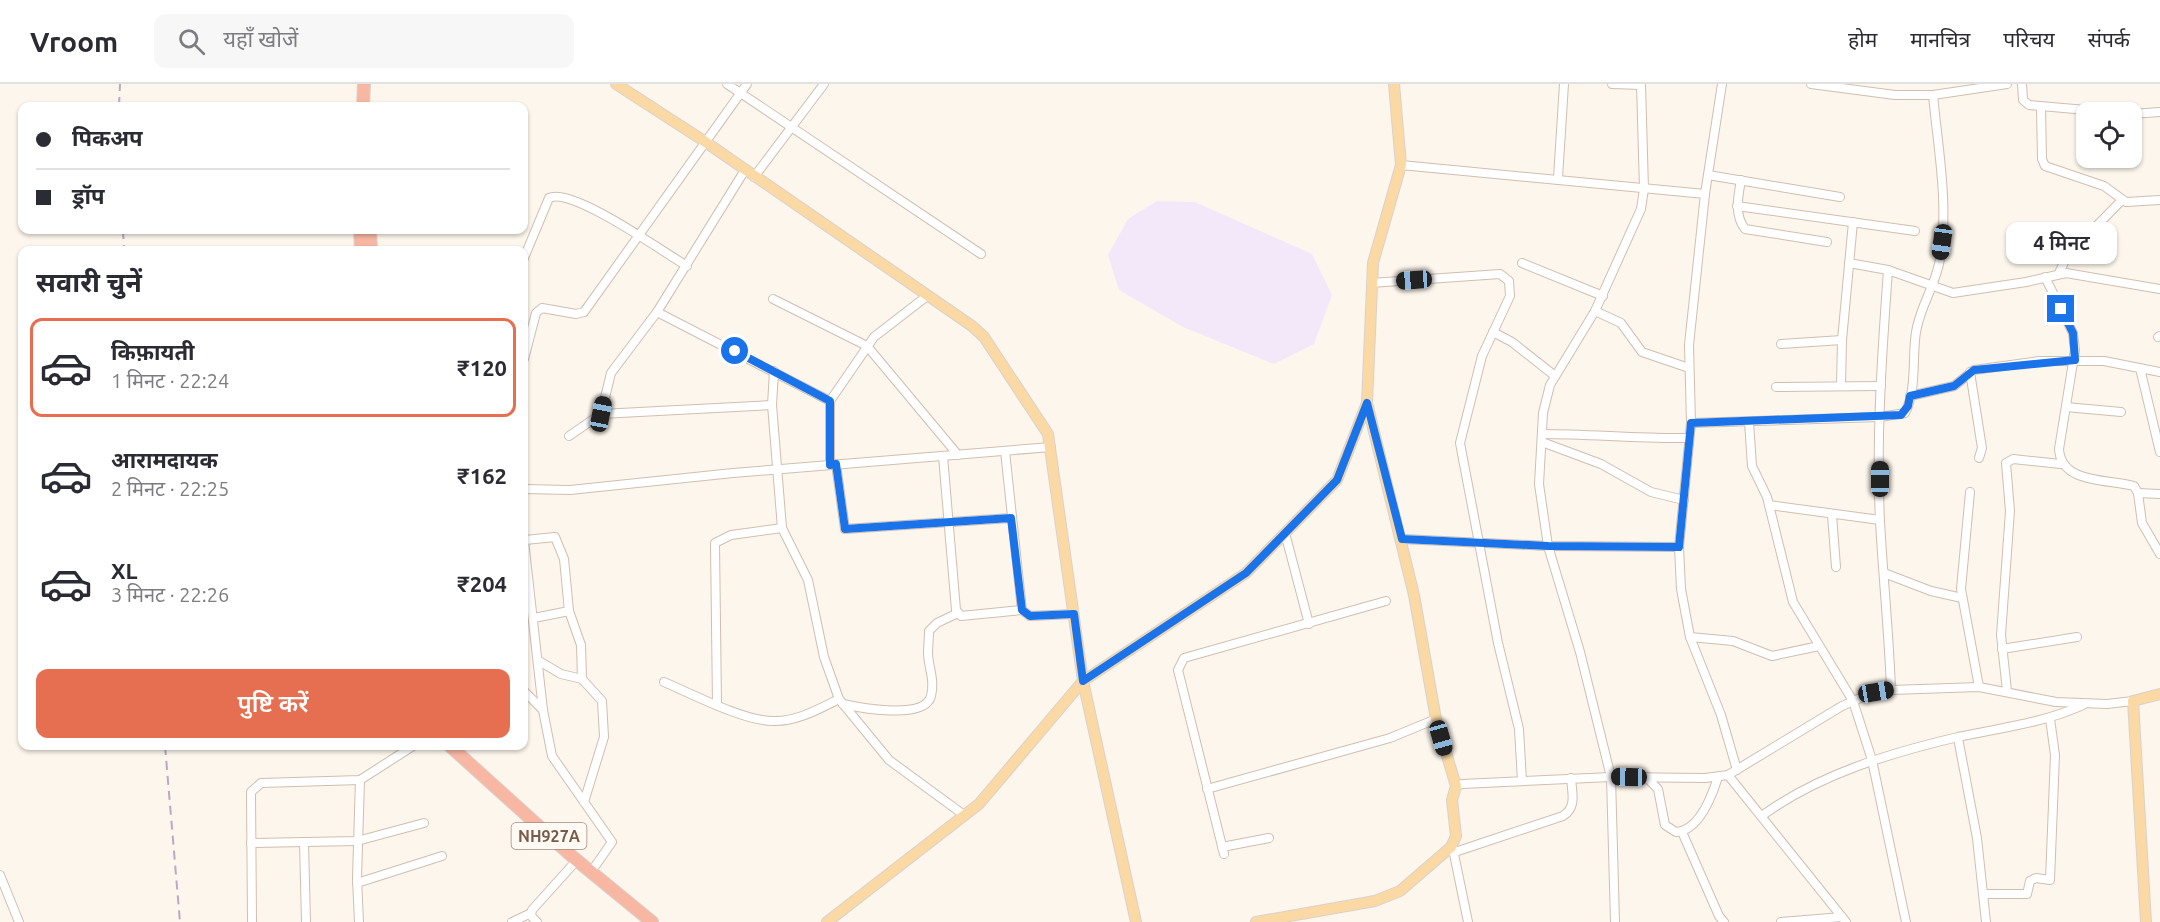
<!DOCTYPE html>
<html lang="hi">
<meta charset="utf-8">
<style>
body{margin:0;font-family:Ubuntu,"Noto Sans Devanagari",sans-serif;background:#f7f7f7;color:#2b2b33;height:100vh;display:flex;flex-direction:column;font-size:22px;white-space:nowrap}
*{box-sizing:border-box;margin:0}
p{font-size:20px;color:#7c7c81}
.icon{flex:none;width:33px;height:33px;fill:none;stroke:currentColor;stroke-width:2;stroke-linecap:round;stroke-linejoin:round}
.map{position:relative;flex:1;overflow:hidden}
.drawer{position:absolute;left:18px;top:162px;width:510px;height:504px;display:flex;flex-direction:column;background:#fff;border-radius:12px;box-shadow:0 2px 4px #0004}
.drawer>*{flex:none}
.banner{position:absolute;left:18px;top:18px;width:510px;height:132px;border-radius:12px;box-shadow:0 2px 4px #0004;display:grid;align-content:center;height:132px;padding:0 18px;background:#fff}
.fabs{position:absolute;left:2076px;top:18px;display:grid;gap:12px}
.fabs a{display:grid;place-items:center;width:66px;height:66px;border-radius:12px;background:#fff;box-shadow:0 2px 4px #0004;font-size:30px}
.end{position:absolute;width:27px;height:27px;margin:-14px;border:8px solid #1a73e8;background:#fff;box-shadow:0 0 0 3px #fff}
.from{border-radius:50%}
.bubble{position:absolute;height:42px;border-radius:12px;background:#fff;box-shadow:0 2px 4px #0004;font-size:20px;font-weight:600;line-height:42px;text-align:center}
.car{position:absolute;width:18px;height:36px;margin:-18px -9px;border-radius:8px;box-shadow:0 0 4px 2px #0007;background:linear-gradient(#222 24%,#8ab4d8 0 40%,#222 0 76%,#8ab4d8 0 86%,#222 0)}
.banner b{display:flex;align-items:center;gap:21px;height:57px;font-size:22px}
.banner b+b{border-top:2px solid #e1e1e2}
.banner i{width:15px;height:15px;background:#2b2b33}
ul{padding:0;list-style:none}
li{display:flex;align-items:center;gap:18px;height:99px;margin:0 12px 9px;padding:0 6px;border:3px solid transparent;border-radius:12px}
li div{flex:1}
li b{display:block;font-size:22px}
li em{font-style:normal;font-weight:600}
li.on{border-color:#e76f51}
li>.icon{width:54px;height:54px;stroke-width:1.5}
h2{padding:0 18px;font-size:27px;line-height:72px}
.cta{display:flex;gap:12px;margin-top:auto;padding:12px 18px}
.cta a{flex:1;height:69px;border-radius:12px;background:#e76f51;color:#fff;font-size:24px;font-weight:600;line-height:69px;text-align:center}
header{display:flex;align-items:center;gap:36px;box-sizing:border-box;height:84px;padding:0 30px;background:#fff;border-bottom:2px solid #e1e1e2}
header strong{font-size:28px}
nav{display:flex;gap:33px;margin-inline-start:auto;font-size:21px}
.search{width:420px;height:54px;background:#f7f7f7;display:flex;align-items:center;gap:15px;box-sizing:border-box;padding:0 21px;border-radius:12px;color:#7c7c81;font-size:22px}
.map>svg:first-child{display:block}
</style>
<header>
<strong>Vroom</strong>
<div class="search"><svg class="icon" aria-label="search" viewBox="0 0 24 24"><circle cx="10" cy="10" r="6"/><path d="M15 15l6 6"/></svg>यहाँ खोजें</div>
<nav><a>होम</a><a>मानचित्र</a><a>परिचय</a><a>संपर्क</a></nav>
</header>
<div class="map">
<svg width="2160" height="838" viewBox="0 0 2160 838">
<rect width="100%" height="100%" fill="#fdf6ec"/>
<!-- education -->
<polygon fill="#f3e8fa" points="1157,117 1195,118 1312,170 1332,211 1314,260 1274,280 1183,243 1119,206 1108,171 1128,135"/>
<g fill="none" stroke-linecap="round" stroke-linejoin="round">
<!-- minor casing -->
<g stroke="#d1beb0" stroke-width="10">
<g id="minor">
<polyline points="727,0 981,170"/>
<polyline points="1612,0 1641,1"/>
<polyline points="1722,0 1705,110 1689,261 1691,339 1679,463 1681,505 1690,553 1721,631 1737,686"/>
<polyline points="1811,0 1895,11 1933,11 2007,0"/>
<polyline points="2022,0 2023,16 2029,21 2109,28"/>
<polyline points="2041,23 2042,75 2045,82 2104,102 2126,118 2160,116"/>
<polyline points="2132,30 2160,28"/>
<polyline points="1401,81 1705,110"/>
<polyline points="1708,91 1840,113"/>
<polyline points="754,93 824,0"/>
<polyline points="1558,94 1564,0"/>
<path d="M1741,96C1738,113 1734,131 1745,145L1827,158"/>
<polyline points="1737,122 1915,147"/>
<path d="M524,174L549,114C571,102 663,168 687,182"/>
<polyline points="1522,179 1603,212"/>
<polyline points="1849,179 1888,186 1953,209 2026,198 2066,189 2160,205"/>
<path d="M1888,186C1882,269 1876,354 1880,437C1883,493 1889,549 1891,606"/>
<polyline points="2059,189 2067,172 2121,117"/>
<path d="M2045,193L2073,249L2075,266L2059,365C2061,400 2108,395 2134,402L2138,409L2142,439L2160,470"/>
<polyline points="1371,199 1500,190 1509,197 1510,212 1482,272 1460,359 1498,559 1519,645 1522,697"/>
<polyline points="773,215 867,262 958,371"/>
<polyline points="1595,227 1621,239 1642,268 1689,284"/>
<polyline points="657,228 830,317"/>
<polyline points="1493,248 1512,258 1555,292"/>
<polyline points="2158,253 2160,252"/>
<polyline points="1781,260 1842,256"/>
<polyline points="524,275 536,229 542,224 576,230 584,228 747,0"/>
<polyline points="2140,284 2160,368"/>
<polyline points="774,287 772,321 782,444 808,496 824,573 839,615 889,676 964,731"/>
<polyline points="1970,288 1982,364 1979,374"/>
<polyline points="1841,302 1842,256 1853,138"/>
<polyline points="1776,303 1881,302"/>
<polyline points="1910,312 1954,302 1974,286 2039,277 2104,277 2160,288"/>
<polyline points="2066,323 2121,328"/>
<polyline points="601,330 611,289 657,228 745,86"/>
<polyline points="1749,338 1752,382 1767,413 1793,518 1853,617 1872,676 1906,838"/>
<path d="M1691,339L1880,333L1905,329C1917,306 1912,273 1916,248C1920,222 1936,201 1940,175C1949,121 1938,64 1933,11"/>
<path d="M1542,350C1592,350 1640,355 1689,354"/>
<polyline points="569,352 601,330 772,321"/>
<polyline points="1542,358 1601,380 1651,408 1684,416"/>
<polyline points="1005,367 1022,526 1030,532 1074,530"/>
<polyline points="943,372 956,526 961,532 1022,526"/>
<polyline points="836,380 845,445 1011,434"/>
<polyline points="830,381 830,317 874,253 927,212"/>
<polyline points="524,405 570,406 733,389 1051,363"/>
<polyline points="1970,408 1961,505 1979,603"/>
<polyline points="2138,409 2160,410"/>
<polyline points="1769,421 1880,436"/>
<polyline points="1832,431 1836,483"/>
<polyline points="1285,449 1309,540"/>
<polyline points="1402,455 1548,462 1679,463"/>
<polyline points="525,456 555,453 564,475 569,527 581,561 582,595 602,617 604,653 584,718"/>
<polyline points="524,457 543,626 552,672 612,758 591,788"/>
<polyline points="1884,489 1931,507 1962,514"/>
<polyline points="534,534 569,527"/>
<polyline points="1690,553 1733,557 1772,572 1819,562"/>
<polyline points="2002,565 2077,553"/>
<polyline points="539,577 561,590 582,595"/>
<path d="M664,598C692,610 744,637 773,637C796,638 819,625 839,615"/>
<polyline points="524,607 543,626"/>
<polyline points="2007,607 2001,551 2010,427 2006,379 2013,375 2061,380"/>
<path d="M843,620C861,624 925,636 931,612C935,597 929,585 928,570C928,563 929,554 929,547L937,539L958,529"/>
<polyline points="717,621 715,459 731,451 782,444"/>
<polyline points="1958,654 1977,754 1986,838"/>
<polyline points="1728,691 1846,838"/>
<path d="M1646,693L1658,705L1665,741L1676,748C1699,747 1712,712 1718,693"/>
<polyline points="1456,702 1462,700 1611,693 1705,694 1728,691 1842,622 1865,612 1891,606 1979,603 2056,618 2107,620 2133,617"/>
<polyline points="1207,705 1390,654 1436,635"/>
<path d="M1763,731C1820,690 1890,669 1958,653C2001,644 2043,639 2083,621"/>
<polyline points="1682,748 1719,832 1724,838"/>
<polyline points="304,758 306,838"/>
<polyline points="251,759 357,757 424,739"/>
<polyline points="1222,763 1269,754"/>
<polyline points="1453,765 1468,838"/>
<path d="M1455,768L1563,732C1577,723 1572,709 1571,694"/>
<polyline points="1224,770 1178,586 1184,574 1386,517"/>
<polyline points="0,791 19,838"/>
<polyline points="357,799 442,772"/>
<polyline points="1984,810 2027,810 2030,797 2036,794 2050,796 2055,671 2050,635"/>
<polyline points="252,838 251,708 261,699 360,696 413,662"/>
<polyline points="359,838 357,794 360,696"/>
<polyline points="512,838 531,829"/>
<polyline points="537,838 531,832 532,826 577,776"/>
<polyline points="1615,838 1611,693 1580,568 1548,462 1539,400 1543,329 1550,301 1595,227 1641,125 1644,105 1641,0"/>
<polyline points="1781,838 1842,833"/>
</g>
</g>
<!-- major casing -->
<g stroke="#dad1cd" stroke-width="12">
<g id="major">
<polyline points="616,0 704,57 972,242 984,253 1048,350 1083,597 1136,838"/>
<polyline points="827,838 979,720 1083,597 1246,489 1337,396 1367,319 1373,179 1401,81 1394,0"/>
<polyline points="1256,838 1375,817 1400,807 1451,763 1456,752 1452,716 1456,702 1436,635 1414,511 1367,319"/>
<polyline points="2146,838 2133,617 2160,610"/>
</g>
</g>
<!-- highway casing -->
<g stroke="#dad1cd" stroke-width="14">
<g id="highway">
<polyline points="363,22 364,0"/>
<polyline points="360,146 361,166"/>
<polyline points="370,146 371,166"/>
<polyline points="450,662 574,774 652,838"/>
</g>
</g>
<!-- minor -->
<use href="#minor" stroke="#fff" stroke-width="8"/>
<!-- major -->
<use href="#major" stroke="#fbd9a5" stroke-width="10"/>
<!-- highway -->
<use href="#highway" stroke="#f7b7a3" stroke-width="12"/>
<!-- rail -->
<g stroke="#b9a8c9" stroke-width="2" stroke-dasharray="9 6" stroke-linecap="butt">
<polyline points="119,22 120,0"/>
<polyline points="123,146 124,166"/>
<polyline points="165,662 180,838"/>
</g>
</g>
<g fill="none" stroke-linecap="round" stroke-linejoin="round">
<!-- route -->
<polyline stroke="#1a73e8" stroke-width="8" points="735,267 830,317 830,381 836,380 845,445 1011,434 1022,526 1030,532 1074,530 1083,597 1246,489 1337,396 1367,319 1402,455 1548,462 1679,463 1691,339 1901,331 1908,322 1910,312 1954,302 1974,286 2075,276 2073,249 2061,225"/>
</g>
<g text-anchor="middle" dominant-baseline="central" stroke-width="4.5" stroke-linejoin="round" paint-order="stroke">
<!-- shield labels -->
<rect fill="#fffaf3" stroke="#a28b7f" stroke-width="1.5" x="511.5" y="739" width="75" height="26" rx="4.5"/>
<g font-size="16" font-weight="bold" fill="#7a5c4d">
<text x="549" y="752">NH927A</text>
</g>
</g>
</svg>
<div class="fabs">
<a><svg class="icon" aria-label="locate" viewBox="0 0 24 24"><circle cx="12" cy="12" r="6"/><path d="M12 2v4M12 18v4M2 12h4M18 12h4"/></svg></a>
</div>
<i class="end from" style="left:735px;top:267px"></i>
<i class="end" style="left:2061px;top:225px"></i>
<div class="bubble" style="left:2006px;top:138px;width:111px">4 मिनट</div>
<i class="car" style="left:1942px;top:158px;rotate:188deg"></i>
<i class="car" style="left:1414px;top:196px;rotate:266deg"></i>
<i class="car" style="left:601px;top:330px;rotate:11deg"></i>
<i class="car" style="left:1880px;top:395px;rotate:0deg"></i>
<i class="car" style="left:1876px;top:608px;rotate:80deg"></i>
<i class="car" style="left:1441px;top:654px;rotate:164deg"></i>
<i class="car" style="left:1629px;top:693px;rotate:271deg"></i>
<div class="banner">
<b><i class="from"></i>पिकअप</b>
<b><i></i>ड्रॉप</b>
</div>
<section class="drawer">
<h2>सवारी चुनें</h2>
<ul>
<li class="on"><svg class="icon" aria-label="car" viewBox="0 0 24 24"><path d="M5 17H2v-5l4-1 3-4h7l3 4 3 1v5h-3M9 17h6M6 11h13"/><circle cx="7" cy="17" r="2"/><circle cx="17" cy="17" r="2"/></svg><div><b>किफ़ायती</b><p>1 मिनट · 22:24</p></div><em>₹120</em></li>
<li><svg class="icon" aria-label="car" viewBox="0 0 24 24"><path d="M5 17H2v-5l4-1 3-4h7l3 4 3 1v5h-3M9 17h6M6 11h13"/><circle cx="7" cy="17" r="2"/><circle cx="17" cy="17" r="2"/></svg><div><b>आरामदायक</b><p>2 मिनट · 22:25</p></div><em>₹162</em></li>
<li><svg class="icon" aria-label="car" viewBox="0 0 24 24"><path d="M5 17H2v-5l4-1 3-4h7l3 4 3 1v5h-3M9 17h6M6 11h13"/><circle cx="7" cy="17" r="2"/><circle cx="17" cy="17" r="2"/></svg><div><b>XL</b><p>3 मिनट · 22:26</p></div><em>₹204</em></li>
</ul>
<div class="cta"><a>पुष्टि करें</a></div>
</section>
</div>
